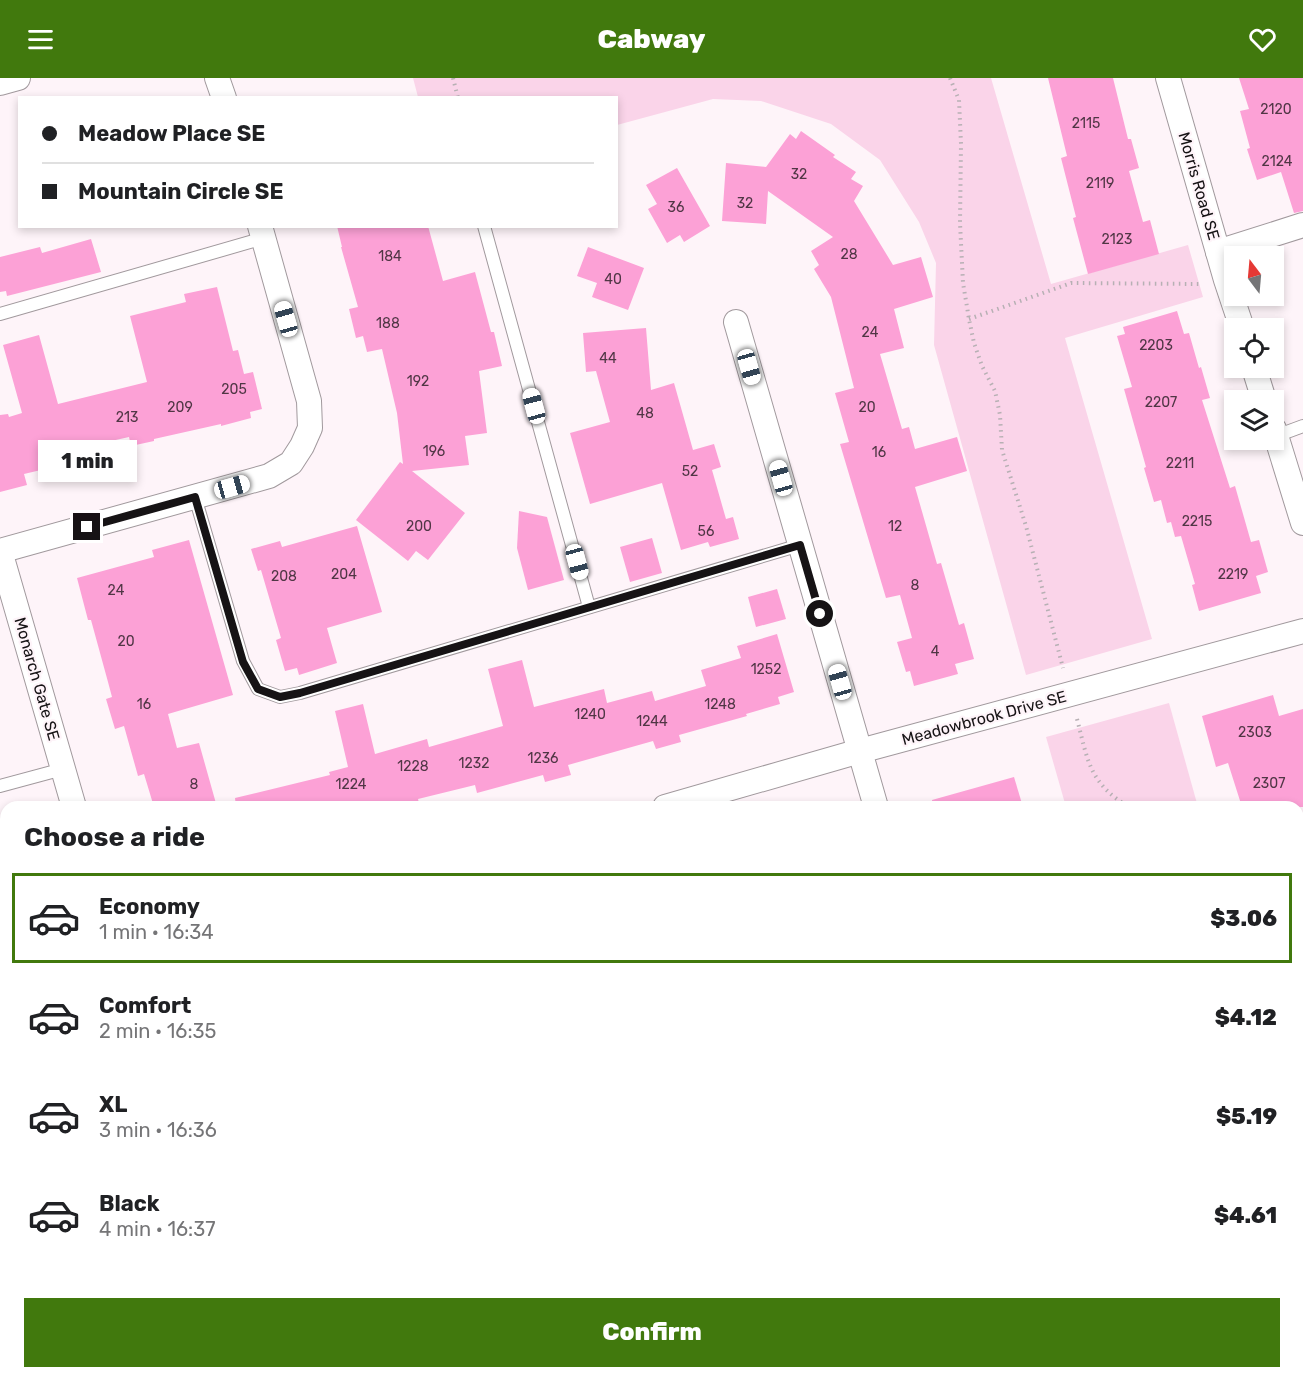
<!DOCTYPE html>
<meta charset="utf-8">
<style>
body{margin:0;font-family:Rubik,sans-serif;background:#f2f2f2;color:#202124;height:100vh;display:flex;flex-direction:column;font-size:22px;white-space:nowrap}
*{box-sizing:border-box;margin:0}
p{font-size:20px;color:#757577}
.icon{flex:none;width:33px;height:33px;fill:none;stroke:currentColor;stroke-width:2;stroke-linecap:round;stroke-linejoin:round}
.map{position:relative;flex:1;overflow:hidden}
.drawer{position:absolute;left:0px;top:723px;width:1304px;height:578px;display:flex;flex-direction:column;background:#fff;border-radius:18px 18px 0 0;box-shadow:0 3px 9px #0003}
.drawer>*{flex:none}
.hud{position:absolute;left:18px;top:18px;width:600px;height:132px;border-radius:0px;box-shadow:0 3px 9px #0003;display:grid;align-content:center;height:132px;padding:0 24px;background:#fff}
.needle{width:39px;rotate:344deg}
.controls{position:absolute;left:1224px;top:168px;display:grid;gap:12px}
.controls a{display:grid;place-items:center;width:60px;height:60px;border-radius:0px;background:#fff;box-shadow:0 3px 9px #0003;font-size:30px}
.end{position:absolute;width:27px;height:27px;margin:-14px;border:8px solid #161315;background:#fff;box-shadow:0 0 0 3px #fff}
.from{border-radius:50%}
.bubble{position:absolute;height:42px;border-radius:0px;background:#fff;box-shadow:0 3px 9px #0003;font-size:20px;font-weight:800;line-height:42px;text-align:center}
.car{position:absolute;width:18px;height:36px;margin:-18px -9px;border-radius:8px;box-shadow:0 0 4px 2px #0007;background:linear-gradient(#fff 24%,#345 0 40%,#fff 0 76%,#345 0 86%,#fff 0)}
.hud b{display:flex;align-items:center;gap:21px;height:57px;font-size:22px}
.hud b+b{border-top:2px solid #e0e0e0}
.hud i{width:15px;height:15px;background:#202124}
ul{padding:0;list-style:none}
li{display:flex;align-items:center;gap:18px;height:90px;margin:0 12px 9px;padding:0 12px;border:3px solid transparent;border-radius:0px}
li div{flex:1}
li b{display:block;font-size:22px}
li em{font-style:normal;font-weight:800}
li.selected{border-color:#41790d}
li>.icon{width:54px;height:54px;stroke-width:1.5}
h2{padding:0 24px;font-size:27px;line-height:72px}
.button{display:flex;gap:12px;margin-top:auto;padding:12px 24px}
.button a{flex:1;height:69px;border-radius:0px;background:#41790d;color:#fff;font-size:24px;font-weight:800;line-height:69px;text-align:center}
header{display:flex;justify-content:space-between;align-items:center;height:78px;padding:0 24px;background:#41790d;color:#fff;font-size:27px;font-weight:800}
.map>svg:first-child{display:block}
</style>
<header><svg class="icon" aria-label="menu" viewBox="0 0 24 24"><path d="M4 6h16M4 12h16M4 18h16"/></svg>Cabway<svg class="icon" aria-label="heart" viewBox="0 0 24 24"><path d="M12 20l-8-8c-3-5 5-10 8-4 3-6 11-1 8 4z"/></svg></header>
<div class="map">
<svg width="1303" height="1300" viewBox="0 0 1303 1300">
<rect width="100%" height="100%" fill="#fef4f9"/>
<!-- green -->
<g fill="#fad4e9">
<polygon points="413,0 991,0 1051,206 1188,167 1203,219 1065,260 1152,561 1026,597 934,267 936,185 919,144 880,82 831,46 761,23 713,21 617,47 616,20 418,19"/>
<polygon points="1169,625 1198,729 1066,729 1046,659"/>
<polygon points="1298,1075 1303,1094 1303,1300 1227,1300 1226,1295 1298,1294"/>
</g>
<!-- building -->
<g fill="#fca1d6">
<polygon points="1048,0 1113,0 1128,61 1131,61 1139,90 1129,93 1143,144 1150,142 1159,176 1088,196 1073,140 1076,139 1061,80 1067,78"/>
<polygon points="1239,0 1303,0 1303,133 1294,135 1281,94 1257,102 1247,71 1250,70 1240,33 1249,31"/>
<polygon points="801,53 835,77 833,79 856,94 851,101 863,108 854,123 893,187 921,179 933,219 894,231 904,270 880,276 902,351 909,349 915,371 957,359 967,393 915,409 937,486 941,485 959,547 964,545 974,581 955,586 958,596 914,608 910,593 906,594 897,564 912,560 900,517 886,520 840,366 849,364 835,315 854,310 831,219 814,191 819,187 811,173 833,159 768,113 766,146 722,143 726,85 766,89 790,56 796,61"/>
<polygon points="677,90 710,148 684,164 680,157 667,165 648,131 657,126 646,107"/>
<polygon points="337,148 428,148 443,203 475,194 491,254 494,254 502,288 479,293 487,355 465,358 469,387 412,393 465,435 428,482 416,473 408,483 356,442 400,384 403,386 397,335 382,271 367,274 363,258 356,260 349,231 358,229 341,169 342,169"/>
<polygon points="91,161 101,194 7,218 6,213 0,214 0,179 40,169 42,175"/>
<polygon points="588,169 644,190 628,232 592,219 597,205 577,198"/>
<polygon points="217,209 233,273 238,272 244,296 253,294 262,331 250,334 251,340 221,348 221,346 154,361 154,363 131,368 129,359 80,370 83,382 24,396 27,407 0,414 0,337 8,336 9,339 22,335 3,267 39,257 58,326 147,304 130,238 186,224 184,216"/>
<polygon points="1177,233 1184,256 1189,255 1199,290 1201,289 1210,320 1202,322 1230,410 1235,408 1251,464 1259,462 1268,494 1256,498 1261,515 1199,533 1192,507 1195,506 1181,458 1175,459 1171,444 1167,445 1161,422 1154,424 1144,390 1146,389 1124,311 1132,309 1117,258 1125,256 1123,249"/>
<polygon points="646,250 651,312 674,305 693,372 714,366 721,389 712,392 726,441 733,439 739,461 710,469 708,464 681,472 662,405 590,426 570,355 610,344 596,293 586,294 583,255"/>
<polygon points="519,433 547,439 564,502 528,512 517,470"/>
<polygon points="357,448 382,534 327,550 337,585 299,597 297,590 285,593 276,562 281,560 261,492 258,493 251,471 280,463 282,469"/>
<polygon points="652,460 662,495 630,504 620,469"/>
<polygon points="189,462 233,617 168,636 177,670 199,665 217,729 154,729 144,696 138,698 124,648 115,651 106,621 112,619 108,604 91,542 88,542 77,500 154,479 152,472"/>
<polygon points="777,511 786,541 756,549 748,519"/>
<polygon points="777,556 794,614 778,619 780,626 746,636 747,638 679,657 681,664 656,671 653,663 568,687 571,697 545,704 543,697 477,715 475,707 418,721 420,729 236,729 235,720 330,697 329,694 348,689 335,633 363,626 375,676 427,661 429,669 503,648 488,591 522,582 534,629 604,611 607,625 652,613 655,623 706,608 701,592 741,580 737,568"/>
<polygon points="1273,617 1279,638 1303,631 1303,729 1242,729 1228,685 1216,689 1202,638"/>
<polygon points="1014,699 1023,729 933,729 932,722"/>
</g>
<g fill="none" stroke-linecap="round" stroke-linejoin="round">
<!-- lane casing -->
<g stroke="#a1999d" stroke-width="14">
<g id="lane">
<polyline points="484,148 589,529"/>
<polyline points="0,236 264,160"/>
<polyline points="1276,358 1303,348"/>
<polyline points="195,419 243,583 258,611 280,619 300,615 800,467"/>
<polyline points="0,708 63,691"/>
<polyline points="0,1157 6,1156"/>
<polyline points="824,1294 826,1300"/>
</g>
</g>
<!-- street casing -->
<g stroke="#a1999d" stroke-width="26">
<g id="street">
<polyline points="217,0 224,20"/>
<polyline points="1168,0 1226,202 1242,250"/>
<polyline points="0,5 18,0"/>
<polyline points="1218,174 1303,147"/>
<polyline points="736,244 876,729"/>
<polyline points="1254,290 1264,322"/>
<polyline points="1274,351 1303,445"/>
<polyline points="0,473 269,398 291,385 302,368 310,350 309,323 260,148"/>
<polyline points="0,473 74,729"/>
<polyline points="665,729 860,673 1303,553"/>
<polyline points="0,920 6,918"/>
<polyline points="1034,1294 1036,1300"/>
<polyline points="325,1300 345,1294"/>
</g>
</g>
<!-- path -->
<g stroke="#b7b0b4" stroke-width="4" stroke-dasharray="1.5 4.5" stroke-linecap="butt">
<polyline points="453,0 458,20"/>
<polyline points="950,0 959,22 961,66 960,145 963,205 969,241 974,265 982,288 995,313 1000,337 1002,372 1026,448 1063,590"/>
<polyline points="969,241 1071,205 1199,206"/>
<path d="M1077,641C1088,683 1089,705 1129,729"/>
<polyline points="1298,1254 1303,1274"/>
<polyline points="1249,1300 1253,1294"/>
</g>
<!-- lane -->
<use href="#lane" stroke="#fff" stroke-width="12"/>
<!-- street -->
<use href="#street" stroke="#fff" stroke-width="24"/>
</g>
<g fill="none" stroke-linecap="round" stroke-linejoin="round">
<!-- route -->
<polyline stroke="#161315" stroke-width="8" points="87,449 195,419 243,584 258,611 280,619 300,615 800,467 820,536"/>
</g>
<g text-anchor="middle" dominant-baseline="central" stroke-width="4.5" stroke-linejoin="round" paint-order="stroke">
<!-- number labels -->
<g font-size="14" fill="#503645">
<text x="1276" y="31">2120</text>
<text x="1086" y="45">2115</text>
<text x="1277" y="83">2124</text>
<text x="799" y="96">32</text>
<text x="1100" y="105">2119</text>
<text x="745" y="125">32</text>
<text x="676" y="129">36</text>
<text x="1117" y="161">2123</text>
<text x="849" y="176">28</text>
<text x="390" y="178">184</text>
<text x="613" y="201">40</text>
<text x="388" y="245">188</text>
<text x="870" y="254">24</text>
<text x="1156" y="267">2203</text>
<text x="608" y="280">44</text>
<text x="418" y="303">192</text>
<text x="234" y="311">205</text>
<text x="1161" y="324">2207</text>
<text x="180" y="329">209</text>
<text x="867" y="329">20</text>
<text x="645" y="335">48</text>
<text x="127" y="339">213</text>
<text x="434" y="373">196</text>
<text x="879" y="374">16</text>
<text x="1180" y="385">2211</text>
<text x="690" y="393">52</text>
<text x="1197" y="443">2215</text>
<text x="419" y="448">200</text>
<text x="895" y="448">12</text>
<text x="706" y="453">56</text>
<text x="344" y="496">204</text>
<text x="1233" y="496">2219</text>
<text x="284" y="498">208</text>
<text x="915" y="507">8</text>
<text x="116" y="512">24</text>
<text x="126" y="563">20</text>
<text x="935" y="573">4</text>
<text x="766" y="591">1252</text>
<text x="144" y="626">16</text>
<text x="720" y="626">1248</text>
<text x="590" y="636">1240</text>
<text x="652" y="643">1244</text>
<text x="1255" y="654">2303</text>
<text x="543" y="680">1236</text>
<text x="474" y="685">1232</text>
<text x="413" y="688">1228</text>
<text x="1269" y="705">2307</text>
<text x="194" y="706">8</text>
<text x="351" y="706">1224</text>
</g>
<!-- street labels -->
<g font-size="16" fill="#161315" stroke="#fef4f9">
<text transform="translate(1199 108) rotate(74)">Morris Road SE</text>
<text transform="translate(37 601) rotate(74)">Monarch Gate SE</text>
<text transform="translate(984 640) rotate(-15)">Meadowbrook Drive SE</text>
</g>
</g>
</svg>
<div class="controls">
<a><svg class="needle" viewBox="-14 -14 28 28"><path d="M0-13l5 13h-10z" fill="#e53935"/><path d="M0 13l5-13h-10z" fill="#757577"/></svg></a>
<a><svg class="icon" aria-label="locate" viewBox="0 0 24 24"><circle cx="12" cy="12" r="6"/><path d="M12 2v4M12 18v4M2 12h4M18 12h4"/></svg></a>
<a><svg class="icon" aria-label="layers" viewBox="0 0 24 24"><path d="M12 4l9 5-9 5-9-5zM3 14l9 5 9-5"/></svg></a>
</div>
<i class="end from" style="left:820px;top:536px"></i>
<i class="end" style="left:87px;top:449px"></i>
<div class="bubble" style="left:38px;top:362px;width:99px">1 min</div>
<i class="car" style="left:286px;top:241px;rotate:344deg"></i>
<i class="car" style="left:749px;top:289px;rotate:164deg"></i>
<i class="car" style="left:534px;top:328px;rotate:345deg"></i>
<i class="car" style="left:781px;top:400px;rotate:344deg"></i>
<i class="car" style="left:232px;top:409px;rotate:74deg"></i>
<i class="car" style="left:577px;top:484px;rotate:165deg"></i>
<i class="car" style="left:840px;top:604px;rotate:344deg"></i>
<div class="hud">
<b><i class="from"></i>Meadow Place SE</b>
<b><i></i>Mountain Circle SE</b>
</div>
<section class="drawer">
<h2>Choose a ride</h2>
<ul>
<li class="selected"><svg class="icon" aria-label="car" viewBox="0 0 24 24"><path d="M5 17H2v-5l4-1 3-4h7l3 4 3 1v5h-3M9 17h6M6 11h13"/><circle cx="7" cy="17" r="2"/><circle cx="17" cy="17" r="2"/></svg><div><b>Economy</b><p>1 min · 16:34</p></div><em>$3.06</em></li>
<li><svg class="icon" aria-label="car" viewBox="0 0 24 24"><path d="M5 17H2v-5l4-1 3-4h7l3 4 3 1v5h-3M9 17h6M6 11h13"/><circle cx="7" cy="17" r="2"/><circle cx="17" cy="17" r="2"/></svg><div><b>Comfort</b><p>2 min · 16:35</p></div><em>$4.12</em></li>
<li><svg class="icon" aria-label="car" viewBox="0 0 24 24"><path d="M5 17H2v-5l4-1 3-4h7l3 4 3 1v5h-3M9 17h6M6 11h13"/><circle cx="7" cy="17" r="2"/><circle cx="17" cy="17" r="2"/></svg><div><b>XL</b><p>3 min · 16:36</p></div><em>$5.19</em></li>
<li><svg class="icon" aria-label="car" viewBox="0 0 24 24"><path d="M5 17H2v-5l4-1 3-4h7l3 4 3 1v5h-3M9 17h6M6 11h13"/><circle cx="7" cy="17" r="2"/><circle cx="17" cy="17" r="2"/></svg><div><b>Black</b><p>4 min · 16:37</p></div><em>$4.61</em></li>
</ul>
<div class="button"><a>Confirm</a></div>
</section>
</div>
